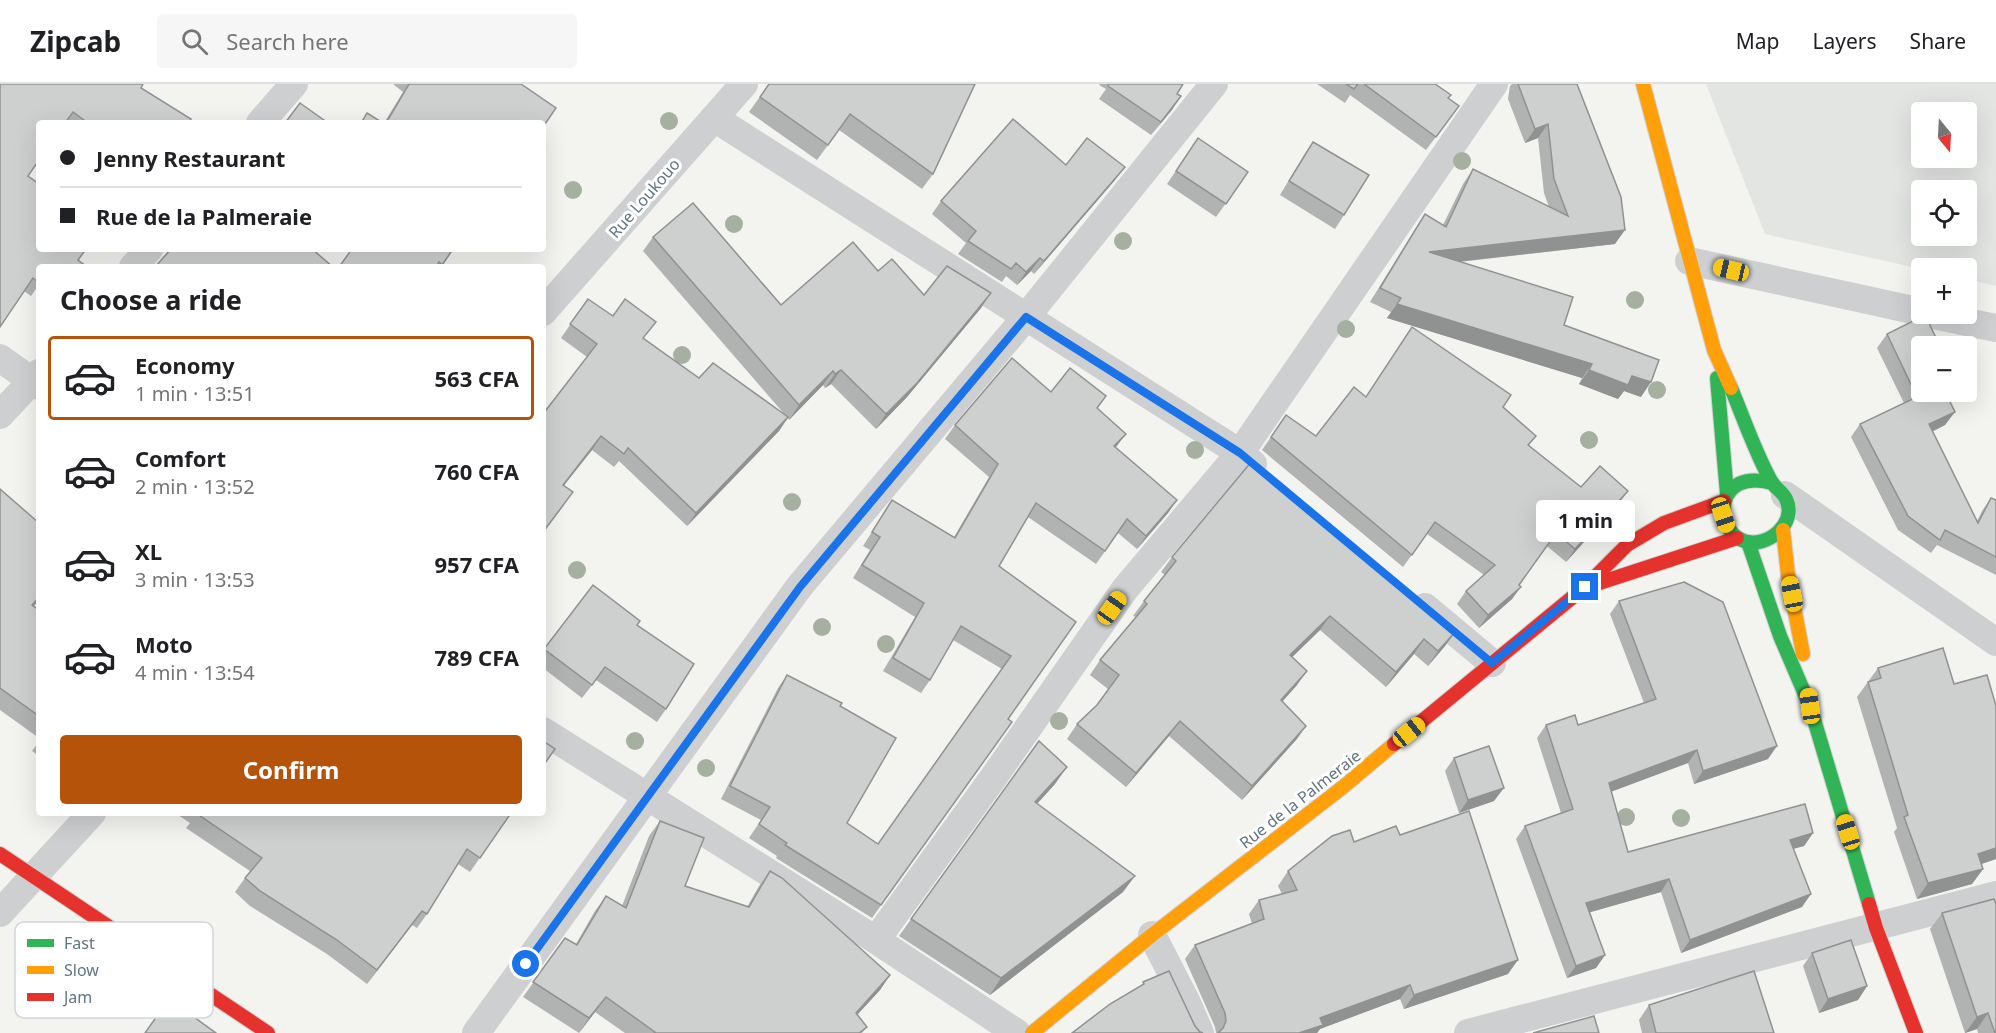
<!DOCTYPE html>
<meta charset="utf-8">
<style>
body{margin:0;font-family:"Noto Sans",sans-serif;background:#f6f6f6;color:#202124;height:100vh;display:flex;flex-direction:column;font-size:22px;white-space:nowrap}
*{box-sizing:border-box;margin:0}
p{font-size:20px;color:#757577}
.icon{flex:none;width:33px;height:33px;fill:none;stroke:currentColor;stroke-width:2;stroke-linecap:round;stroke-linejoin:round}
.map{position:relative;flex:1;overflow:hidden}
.sheet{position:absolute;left:36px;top:180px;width:510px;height:552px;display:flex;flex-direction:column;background:#fff;border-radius:6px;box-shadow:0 6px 24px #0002}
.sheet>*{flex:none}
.banner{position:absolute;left:36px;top:36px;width:510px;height:132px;border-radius:6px;box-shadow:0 6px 24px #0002;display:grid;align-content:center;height:132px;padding:0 24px;background:#fff}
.needle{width:39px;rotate:162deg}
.fabs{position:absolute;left:1911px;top:18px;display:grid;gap:12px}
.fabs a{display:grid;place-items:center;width:66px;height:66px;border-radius:6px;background:#fff;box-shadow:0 6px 24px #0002;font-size:30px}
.end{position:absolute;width:27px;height:27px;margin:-14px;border:8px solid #1a73e8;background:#fff;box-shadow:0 0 0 3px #fff}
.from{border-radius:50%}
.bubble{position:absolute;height:42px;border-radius:6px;background:#fff;box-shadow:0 6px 24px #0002;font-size:20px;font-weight:700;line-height:42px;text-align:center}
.car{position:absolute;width:18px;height:36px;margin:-18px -9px;border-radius:8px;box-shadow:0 0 4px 2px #0007;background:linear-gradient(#f5c518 24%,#345 0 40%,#f5c518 0 76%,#345 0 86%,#f5c518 0)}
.banner b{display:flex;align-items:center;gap:21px;height:57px;font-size:22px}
.banner b+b{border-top:2px solid #e0e0e0}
.banner i{width:15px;height:15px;background:#202124}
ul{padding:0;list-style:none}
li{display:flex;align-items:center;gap:18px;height:84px;margin:0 12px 9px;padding:0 12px;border:3px solid transparent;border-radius:6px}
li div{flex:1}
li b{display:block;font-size:22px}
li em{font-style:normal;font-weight:700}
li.active{border-color:#b45309}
li>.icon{width:54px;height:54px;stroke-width:1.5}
h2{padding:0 24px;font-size:27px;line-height:72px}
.primary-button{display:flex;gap:12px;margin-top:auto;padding:12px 24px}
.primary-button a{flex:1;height:69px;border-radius:6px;background:#b45309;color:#fff;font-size:24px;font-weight:700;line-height:69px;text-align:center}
header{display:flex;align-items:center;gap:36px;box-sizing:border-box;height:84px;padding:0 30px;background:#fff;border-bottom:2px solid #e0e0e0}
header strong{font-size:28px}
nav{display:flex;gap:33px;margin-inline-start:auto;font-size:21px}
.search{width:420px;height:54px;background:#f6f6f6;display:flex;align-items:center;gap:15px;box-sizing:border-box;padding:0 21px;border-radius:6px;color:#757577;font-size:22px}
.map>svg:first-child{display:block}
</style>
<header>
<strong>Zipcab</strong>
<div class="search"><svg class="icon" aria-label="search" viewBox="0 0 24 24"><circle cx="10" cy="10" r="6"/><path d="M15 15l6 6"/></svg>Search here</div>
<nav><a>Map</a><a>Layers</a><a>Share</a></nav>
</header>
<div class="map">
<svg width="1996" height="949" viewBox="0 0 1996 949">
<rect width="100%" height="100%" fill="#f3f3f0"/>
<!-- built -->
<path fill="#e3e5e3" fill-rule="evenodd" d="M1706,0H1996V202L1967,195L1966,184L1921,185L1765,150ZM1922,28H1966V74H1922ZM1922,106H1966V152H1922Z"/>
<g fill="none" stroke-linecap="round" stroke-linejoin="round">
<!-- fast casing -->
<g stroke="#ced0d0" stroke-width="16">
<g id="fast">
<polyline points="1717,294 1727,410"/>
<path d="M1731,304C1744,335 1755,368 1771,397C1775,404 1783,408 1786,415C1798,439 1767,465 1744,457C1712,446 1715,383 1772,399"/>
<polyline points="1748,458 1780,552 1810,622 1869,820"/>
</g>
</g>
<!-- slow casing -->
<g stroke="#ced0d0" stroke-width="16">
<g id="slow">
<polyline points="1643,0 1714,266 1731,304"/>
<polyline points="1783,446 1788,491 1803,570"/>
<polyline points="1032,949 1152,851 1343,703 1394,660"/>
</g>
</g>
<!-- jam casing -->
<g stroke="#ced0d0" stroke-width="16">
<g id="jam">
<polyline points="1590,502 1737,454"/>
<polyline points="1394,660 1585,503 1627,461 1664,439 1724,417"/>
<polyline points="0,770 268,949"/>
<polyline points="1869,820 1876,844 1916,949"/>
</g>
</g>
<!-- street -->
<g stroke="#cecfd0" stroke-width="28">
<polyline points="714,34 1240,369 1253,380"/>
<polyline points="260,39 294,0"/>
<polyline points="1689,177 1922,228"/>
<polyline points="133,183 149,165"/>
<polyline points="543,228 744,0"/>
<polyline points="1928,230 1996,244"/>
<polyline points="0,274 39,302"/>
<polyline points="0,331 39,289"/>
<polyline points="1785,411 1996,558"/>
<polyline points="1425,523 1492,579"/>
<polyline points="543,647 876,856 1017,949"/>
<polyline points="0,829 92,729"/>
<polyline points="1152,851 1187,919 1200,949"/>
<polyline points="876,856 993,694 1125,505 1240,369 1494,0"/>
<polyline points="476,949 799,503 1026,233 1214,0"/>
<polyline points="1468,949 1996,811"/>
</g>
<!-- fast -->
<use href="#fast" stroke="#30b455" stroke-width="14"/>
<!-- slow -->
<use href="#slow" stroke="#ff9f0a" stroke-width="14"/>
<!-- jam -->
<use href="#jam" stroke="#e5322d" stroke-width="14"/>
</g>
<!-- trees -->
<g fill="#a5b0a1">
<circle cx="669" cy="37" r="9"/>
<circle cx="1462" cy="77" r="9"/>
<circle cx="573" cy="106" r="9"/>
<circle cx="734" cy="140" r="9"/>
<circle cx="1123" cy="157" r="9"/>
<circle cx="1635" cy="216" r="9"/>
<circle cx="1346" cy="245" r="9"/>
<circle cx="682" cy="271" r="9"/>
<circle cx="1657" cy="306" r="9"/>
<circle cx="1589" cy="356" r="9"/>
<circle cx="1195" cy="366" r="9"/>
<circle cx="792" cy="418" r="9"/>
<circle cx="577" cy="486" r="9"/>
<circle cx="822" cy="543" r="9"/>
<circle cx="886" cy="560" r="9"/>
<circle cx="1059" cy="637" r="9"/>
<circle cx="635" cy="657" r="9"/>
<circle cx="706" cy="684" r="9"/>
<circle cx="1626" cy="733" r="9"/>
<circle cx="1681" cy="734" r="9"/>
</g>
<!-- wall -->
<g fill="#b1b2b2">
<polygon points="0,0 141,5 189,39 39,39 28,92 39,165 86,165 78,176 39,183 39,203 38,202 31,212 24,207"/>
<polygon points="393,0 521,0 543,39 384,39 403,8"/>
<polygon points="769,0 975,0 933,90 922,105 839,46 817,76 749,28"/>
<polygon points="1100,0 1183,0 1177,10 1181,12 1151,51 1099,15 1106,5 1099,1"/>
<polygon points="1317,0 1435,0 1448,14 1459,22 1426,66 1350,11 1345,19"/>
<polygon points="1512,0 1577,0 1615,160 1460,178 1564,241 1641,313 1624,307 1618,315 1579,300 1582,294 1387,234 1391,228 1370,218 1415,145 1425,130 1443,141 1463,100 1473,85 1549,123 1544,109 1538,54 1525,59 1508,15 1510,2"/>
<polygon points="1198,54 1248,88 1216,133 1167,100"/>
<polygon points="1313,58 1344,131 1335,145 1280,111 1304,71"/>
<polygon points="1066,81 1115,96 1034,190 1031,187 1017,201 1006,192 1002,198 958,170 966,159 932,130 941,117"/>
<polygon points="653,153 781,221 878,187 924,211 981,224 907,313 876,345 831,300 825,304 823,301 789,336 788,334 779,347 687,442 619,377 614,383 592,366 564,401 564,421 543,449 543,330 587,273 561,254 588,215 699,294 786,332 643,167"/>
<polygon points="454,165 441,183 339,183"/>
<polygon points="1887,250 1946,309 1945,341 1932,348 1977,437 1982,427 1991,414 1996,416 1996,491 1937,461 1931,469 1898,446 1851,353 1860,340 1904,319 1877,264"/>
<polygon points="1051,308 1098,324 1115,364 1177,416 1168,429 1137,465 1118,449 1096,480 1028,433 999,482 1076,538 1008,635 1012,638 872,834 776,774 777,772 749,754 761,736 721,715 778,604 787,591 840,622 847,739 878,760 1002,585 953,556 930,596 921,609 883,587 915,533 853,494 870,466 863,462 892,416 954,453 989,393 945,355 955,341"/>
<polygon points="1366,313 1503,323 1536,352 1529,361 1581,403 1619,419 1566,478 1547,462 1519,501 1512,515 1479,544 1457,520 1466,507 1484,491 1427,450 1403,483 1262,366 1286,331 1316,352"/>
<polygon points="0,405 39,516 34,522 39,526 39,654 0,626"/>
<polygon points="1172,473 1456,547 1445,562 1428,582 1414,570 1386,603 1320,546 1292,573 1297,601 1282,618 1306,642 1296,656 1242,716 1169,652 1126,703 1067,655 1077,640 1097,621 1108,605 1090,591 1100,576 1136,533 1133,532 1144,517 1165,491 1161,488"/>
<polygon points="593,501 637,541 666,625 657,638 596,596 582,614 543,584 543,566"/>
<polygon points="1619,517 1768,675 1694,700 1688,679 1611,707 1628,768 1813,749 1804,762 1793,765 1802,823 1681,869 1661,808 1590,828 1605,871 1596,884 1567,894 1516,755 1525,742 1561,729 1537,654 1546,641 1578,641 1644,619 1610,530"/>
<polygon points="1878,584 1954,600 1996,622 1996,775 1981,780 1983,785 1972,800 1917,815 1894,748 1897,744 1857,613"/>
<polygon points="39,657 39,672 32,667"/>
<polygon points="1039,657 1055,700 1037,720 1123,808 990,911 899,852"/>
<polygon points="1454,674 1494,717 1459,729 1445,687"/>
<polygon points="175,729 511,729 470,788 458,780 427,830 417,844 412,841 367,900 327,870 250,822 235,808 250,787 186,744 190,739"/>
<polygon points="660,737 685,802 747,823 759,802 770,787 890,891 880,906 857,931 867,943 862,949 625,949 595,928 579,949 523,913 565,854 576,860 595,827 606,812 622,822 649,752"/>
<polygon points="1400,751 1508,890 1404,925 1400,915 1320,945 1317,949 1216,949 1215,943 1185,875 1195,861 1252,840 1249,830 1259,816 1282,810 1278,802 1288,787 1354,758"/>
<polygon points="1994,815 1996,949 1978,949 1977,945 1965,949 1930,845 1942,829"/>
<polygon points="1812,869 1867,902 1858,916 1819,929 1803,882"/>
<polygon points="1649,921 1774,949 1642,949 1639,936"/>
</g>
<!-- shaded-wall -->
<g fill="#909191">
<polygon points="1181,12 1172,26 1151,51"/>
<polygon points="1548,40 1538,54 1525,59 1535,45"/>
<polygon points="1125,83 1115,96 1034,190 1044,177"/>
<polygon points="1625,146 1615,160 1419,182 1429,168"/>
<polygon points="1040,174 1031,187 1017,201 1026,188"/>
<polygon points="991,209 981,224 907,313 876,345 886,330"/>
<polygon points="1397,220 1592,280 1582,294 1387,234"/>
<polygon points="841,286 831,300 825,304 835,290"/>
<polygon points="1589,286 1632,292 1651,298 1641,313 1624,307 1618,315 1579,300"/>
<polygon points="833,287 823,301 789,336 799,321"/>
<polygon points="1955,328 1945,341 1919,354 1929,340"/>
<polygon points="788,333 779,347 687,442 696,429"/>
<polygon points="1126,350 1116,363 1105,376 1114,362"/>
<polygon points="601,352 592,366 554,414 563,401"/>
<polygon points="1628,407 1619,419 1566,478 1575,465"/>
<polygon points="1177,416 1168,429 1137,465 1146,452"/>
<polygon points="1521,503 1512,515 1479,544 1488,531"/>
<polygon points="39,513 39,516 21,536 32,521"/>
<polygon points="1330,532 1320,546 1279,586 1290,571"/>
<polygon points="1456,547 1445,562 1428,582 1438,567"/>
<polygon points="1424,555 1414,570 1386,603 1396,588"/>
<polygon points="1307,587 1297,601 1270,631 1281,616"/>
<polygon points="1180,637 1169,652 1126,703 1136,689"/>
<polygon points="1306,642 1296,656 1242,716 1252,702"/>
<polygon points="1777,662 1768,675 1694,700 1703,687"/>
<polygon points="1697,666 1688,679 1600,712 1609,699"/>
<polygon points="1067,683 1055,700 1023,735 1035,718"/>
<polygon points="1504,704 1494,717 1459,729 1468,716"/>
<polygon points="1813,749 1804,762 1781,768 1790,756"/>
<polygon points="1996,764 1996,775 1967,785 1978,770"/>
<polygon points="1983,785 1972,800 1917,815 1928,799"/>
<polygon points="1135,792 1123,808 990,911 1001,894"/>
<polygon points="1669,795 1661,808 1577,832 1586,819"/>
<polygon points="1811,810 1802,823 1681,869 1690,856"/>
<polygon points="422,827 412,841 367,900 377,886"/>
<polygon points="1605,871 1596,884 1567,894 1576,882"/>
<polygon points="1518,876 1508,890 1404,925 1414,911"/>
<polygon points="890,891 880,906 845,944 856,929"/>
<polygon points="1410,901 1400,915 1320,945 1317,949 1299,949 1320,934"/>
<polygon points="1867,902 1858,916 1819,929 1828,915"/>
<polygon points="606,913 595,928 579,949 589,934"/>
<polygon points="1988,929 1977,945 1965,949 1977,933"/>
</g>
<!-- building -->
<g fill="#cecfcf" stroke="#909191" stroke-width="1.5">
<polygon points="0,0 143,0 141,4 191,35 189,39 88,39 73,28 65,39 39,39 39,76 28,92 39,100 39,165 86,165 78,176 87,183 39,183 39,199 33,194 0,243"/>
<polygon points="409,0 521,0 556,24 543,43 543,39 386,39"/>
<polygon points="769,0 975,0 933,90 850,30 828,61 760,13"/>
<polygon points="1109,0 1183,0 1177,10 1181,12 1161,38 1108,2"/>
<polygon points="1346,0 1358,0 1354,5"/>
<polygon points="1364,0 1435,0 1451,11 1448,14 1459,22 1436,53"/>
<polygon points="1518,0 1577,0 1621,113 1625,146 1429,168 1573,213 1564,241 1659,276 1651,298 1632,292 1628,301 1589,286 1592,280 1397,220 1401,214 1380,204 1425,130 1446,143 1473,85 1568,132 1554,95 1548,40 1535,45"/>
<polygon points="300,19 328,39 285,39"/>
<polygon points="367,29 383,39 361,39"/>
<polygon points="1013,35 1066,81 1087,54 1125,83 1044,177 1040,174 1026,188 1016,179 1011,185 968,157 976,147 941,117"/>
<polygon points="1198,54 1248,88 1226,120 1176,87"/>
<polygon points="1313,58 1369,91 1344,131 1289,97"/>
<polygon points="693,119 781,221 853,158 878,187 892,175 924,211 947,182 991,209 917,299 886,330 841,286 835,290 833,287 799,321 653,153"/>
<polygon points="171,165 312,165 333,183 155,183"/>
<polygon points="352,165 453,165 442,181 439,178 436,183 339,183"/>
<polygon points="588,215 613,232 625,215 656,238 643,254 699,294 713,279 788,333 696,429 628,364 624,370 601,352 563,401 573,408 543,448 543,330 597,260 570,240"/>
<polygon points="1925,231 1940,262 1922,262 1922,308 1945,308 1955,328 1929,340 1978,439 1991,414 1996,416 1996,473 1945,446 1940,456 1908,432 1860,340 1917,313 1887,250"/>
<polygon points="1412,243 1511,311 1503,323 1536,352 1528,361 1581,403 1600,382 1628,407 1575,465 1556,449 1519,501 1521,503 1488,531 1466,507 1495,481 1435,438 1412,471 1271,353 1286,331 1316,352 1354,303 1366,313"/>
<polygon points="1012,274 1051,308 1070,284 1106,312 1097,324 1126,350 1114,362 1177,416 1146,452 1127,435 1105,467 1036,419 999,482 1076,538 1008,635 1012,638 881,821 785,761 787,759 759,740 770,723 730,702 787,591 842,619 840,622 896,654 847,739 878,760 1011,572 961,542 930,596 893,574 924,519 862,481 880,453 872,448 892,416 955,454 998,380 955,341"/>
<polygon points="1252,377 1456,547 1438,567 1424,555 1396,588 1330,532 1290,571 1307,587 1281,616 1306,642 1252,702 1180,637 1136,689 1077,640 1097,621 1119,591 1100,576 1147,520 1144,517 1176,477 1172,473"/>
<polygon points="0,405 39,439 39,513 32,521 39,526 39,632 0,604"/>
<polygon points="1684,498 1723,518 1777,662 1703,687 1697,666 1609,699 1628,768 1805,720 1813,749 1790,756 1811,810 1690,856 1669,795 1586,819 1605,871 1576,882 1525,742 1573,725 1546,641 1575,631 1578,641 1656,615 1619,517"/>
<polygon points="593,501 640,537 637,541 694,580 666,625 605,583 592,601 544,565"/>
<polygon points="1943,564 1954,600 1987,591 1996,622 1996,764 1978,770 1983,785 1928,799 1904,733 1908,731 1868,598 1881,594 1878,584"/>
<polygon points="543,657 555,665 543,682"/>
<polygon points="1039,657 1067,683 1035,718 1135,792 1001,894 911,835"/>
<polygon points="1489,662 1504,704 1468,716 1454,674"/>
<polygon points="1469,727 1518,876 1414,911 1410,901 1320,934 1323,941 1299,949 1218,949 1223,944 1226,937 1225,929 1195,861 1264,835 1259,816 1297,806 1288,787 1332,752 1350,746 1354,758 1396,742 1400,751"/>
<polygon points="196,729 511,729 480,774 467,765 427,830 422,827 377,886 337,856 260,807 245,794 262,774"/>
<polygon points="660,737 704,754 685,802 749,823 770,787 782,794 890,891 856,929 867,943 859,949 654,949 655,948 606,913 589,934 533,898 565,854 577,861 606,812 626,824"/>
<polygon points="1994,815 1996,820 1996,949 1995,949 1988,929 1977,933 1942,829"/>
<polygon points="1851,856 1867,902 1828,915 1812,869"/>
<polygon points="1169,887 1195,942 1200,948 1203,949 1072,949 1110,920 1144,900 1143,898"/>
<polygon points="1754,887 1774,949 1656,949 1649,921"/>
<polygon points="169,915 216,949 145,949"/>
<polygon points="1594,932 1599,949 1533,949"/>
</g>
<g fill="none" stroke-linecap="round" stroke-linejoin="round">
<!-- route -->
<polyline stroke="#1a73e8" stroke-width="8" points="526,880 800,503 1026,233 1240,369 1492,579 1585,503"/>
</g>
<g text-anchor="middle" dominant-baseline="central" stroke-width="6" stroke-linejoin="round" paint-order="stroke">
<!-- street labels -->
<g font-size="16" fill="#617583" stroke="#fff">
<text transform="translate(644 114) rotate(-49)">Rue Loukouo</text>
<text transform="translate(1300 715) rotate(-38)">Rue de la Palmeraie</text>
</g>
</g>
<!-- legend -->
<rect x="15" y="838" width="198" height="96" rx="9" fill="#fff" stroke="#d0d6da" stroke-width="1.5"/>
<rect x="27" y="855" width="27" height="8" fill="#30b455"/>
<rect x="27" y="882" width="27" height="8" fill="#ff9f0a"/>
<rect x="27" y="909" width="27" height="8" fill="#e5322d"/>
<g font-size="16" fill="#617583">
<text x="64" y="865">Fast</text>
<text x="64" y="892">Slow</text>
<text x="64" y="919">Jam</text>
</g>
</svg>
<div class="fabs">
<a><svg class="needle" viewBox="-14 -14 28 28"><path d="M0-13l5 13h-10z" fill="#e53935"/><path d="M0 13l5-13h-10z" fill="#757577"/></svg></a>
<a><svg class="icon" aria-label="locate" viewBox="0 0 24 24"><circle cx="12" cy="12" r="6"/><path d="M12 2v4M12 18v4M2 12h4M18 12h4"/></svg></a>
<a>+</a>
<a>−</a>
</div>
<i class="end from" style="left:526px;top:880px"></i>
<i class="end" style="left:1585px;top:503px"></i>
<div class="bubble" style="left:1536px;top:416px;width:99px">1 min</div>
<i class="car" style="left:1731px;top:186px;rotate:283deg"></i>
<i class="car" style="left:1723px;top:431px;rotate:162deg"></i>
<i class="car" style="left:1792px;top:510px;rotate:349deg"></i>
<i class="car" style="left:1112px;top:524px;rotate:35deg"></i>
<i class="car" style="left:1810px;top:622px;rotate:352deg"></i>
<i class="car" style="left:1409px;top:648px;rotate:51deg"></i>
<i class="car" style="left:1848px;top:748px;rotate:343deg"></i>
<div class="banner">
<b><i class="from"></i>Jenny Restaurant</b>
<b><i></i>Rue de la Palmeraie</b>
</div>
<section class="sheet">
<h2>Choose a ride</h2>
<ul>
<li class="active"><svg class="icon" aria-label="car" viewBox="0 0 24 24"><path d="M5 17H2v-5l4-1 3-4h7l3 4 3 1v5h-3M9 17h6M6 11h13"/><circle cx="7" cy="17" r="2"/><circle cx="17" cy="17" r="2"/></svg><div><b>Economy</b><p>1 min · 13:51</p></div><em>563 CFA</em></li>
<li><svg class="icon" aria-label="car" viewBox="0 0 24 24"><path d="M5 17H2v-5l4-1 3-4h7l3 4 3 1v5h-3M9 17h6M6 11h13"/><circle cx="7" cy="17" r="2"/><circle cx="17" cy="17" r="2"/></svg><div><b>Comfort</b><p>2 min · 13:52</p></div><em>760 CFA</em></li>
<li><svg class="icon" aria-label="car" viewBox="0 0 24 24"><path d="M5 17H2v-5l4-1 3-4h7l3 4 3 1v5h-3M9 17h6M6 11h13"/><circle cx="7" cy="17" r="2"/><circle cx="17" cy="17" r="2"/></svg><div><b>XL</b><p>3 min · 13:53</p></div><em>957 CFA</em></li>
<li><svg class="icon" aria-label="car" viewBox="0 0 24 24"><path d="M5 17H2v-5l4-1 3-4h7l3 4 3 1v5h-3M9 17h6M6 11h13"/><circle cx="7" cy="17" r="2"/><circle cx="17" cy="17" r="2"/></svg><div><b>Moto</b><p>4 min · 13:54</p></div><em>789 CFA</em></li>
</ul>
<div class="primary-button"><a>Confirm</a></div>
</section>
</div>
